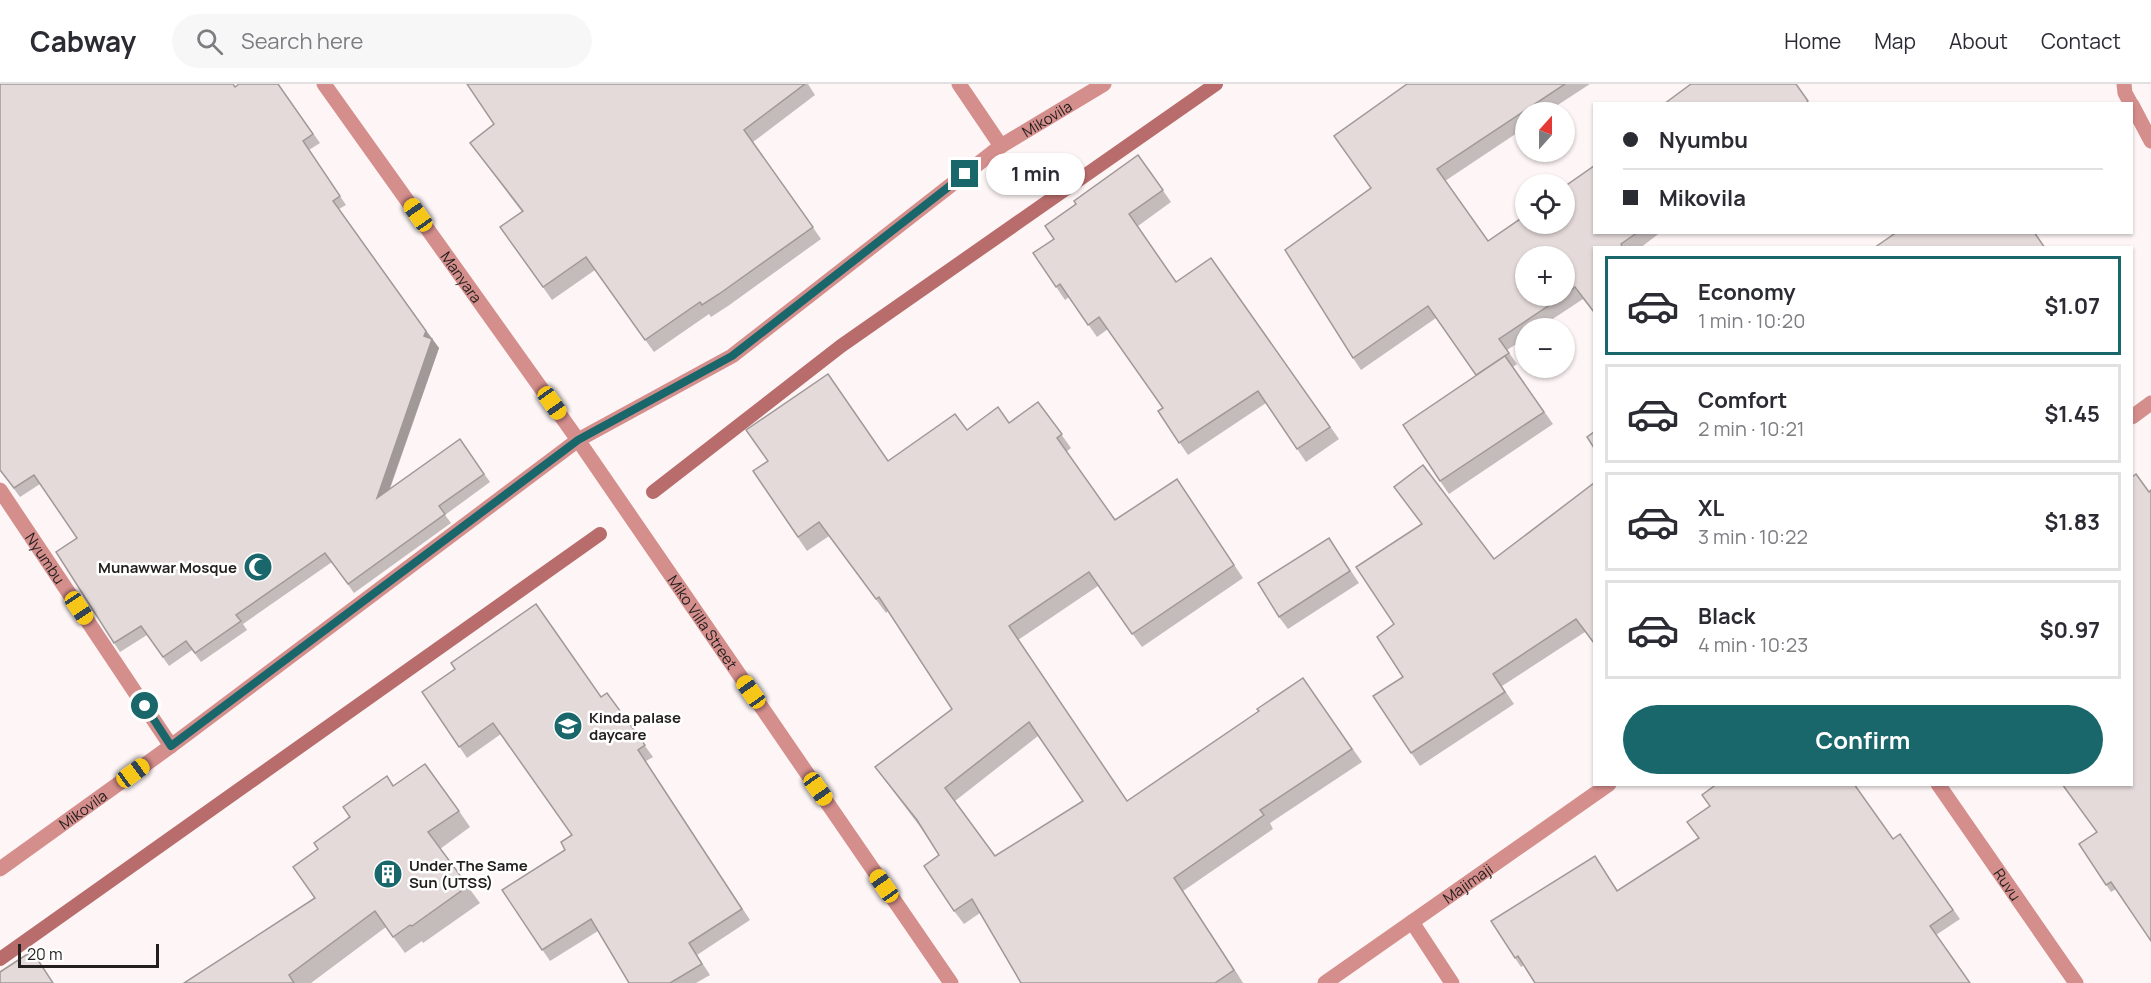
<!DOCTYPE html>
<meta charset="utf-8">
<style>
body{margin:0;font-family:Manrope,sans-serif;background:#f7f7f7;color:#2b2b33;height:100vh;display:flex;flex-direction:column;font-size:22px;white-space:nowrap}
*{box-sizing:border-box;margin:0}
p{font-size:20px;color:#7c7c81}
.icon{flex:none;width:33px;height:33px;fill:none;stroke:currentColor;stroke-width:2;stroke-linecap:round;stroke-linejoin:round}
.map{position:relative;flex:1;overflow:hidden}
.drawer{position:absolute;left:1593px;top:162px;width:540px;height:540px;display:flex;flex-direction:column;background:#fff;border-radius:0px;box-shadow:0 2px 4px #0004}
.drawer>*{flex:none}
.top-card{position:absolute;left:1593px;top:18px;width:540px;height:132px;border-radius:0px;box-shadow:0 2px 4px #0004;display:grid;align-content:center;height:132px;padding:0 30px;background:#fff}
.needle{width:39px;rotate:21deg}
.tools{position:absolute;left:1515px;top:18px;display:grid;gap:12px}
.tools a{display:grid;place-items:center;width:60px;height:60px;border-radius:50%;background:#fff;box-shadow:0 2px 4px #0004;font-size:30px}
.scale{position:absolute;left:18px;bottom:15px;width:141px;box-sizing:border-box;padding-left:6px;border:3px solid #221f1e;border-top:0;font-size:16px;line-height:21px;white-space:nowrap;color:#221f1e;-webkit-text-stroke:4px #fff;paint-order:stroke}
.end{position:absolute;width:27px;height:27px;margin:-14px;border:8px solid #19666b;background:#fff;box-shadow:0 0 0 3px #fff}
.from{border-radius:50%}
.bubble{position:absolute;height:42px;border-radius:21px;background:#fff;box-shadow:0 2px 4px #0004;font-size:20px;font-weight:700;line-height:42px;text-align:center}
.car{position:absolute;width:18px;height:36px;margin:-18px -9px;border-radius:8px;box-shadow:0 0 4px 2px #0007;background:linear-gradient(#f5c518 24%,#345 0 40%,#f5c518 0 76%,#345 0 86%,#f5c518 0)}
.top-card b{display:flex;align-items:center;gap:21px;height:57px;font-size:22px}
.top-card b+b{border-top:2px solid #e1e1e2}
.top-card i{width:15px;height:15px;background:#2b2b33}
ul{padding:10px 0 0;list-style:none}
li{display:flex;align-items:center;gap:18px;height:99px;margin:0 12px 9px;padding:0 18px;border:3px solid #e1e1e2;border-radius:0px}
li div{flex:1}
li b{display:block;font-size:22px}
li em{font-style:normal;font-weight:700}
li.current{border-color:#19666b}
li>.icon{width:54px;height:54px;stroke-width:1.5}
.button{display:flex;gap:12px;margin-top:auto;padding:12px 30px}
.button a{flex:1;height:69px;border-radius:36px;background:#19666b;color:#fff;font-size:24px;font-weight:700;line-height:69px;text-align:center}
header{display:flex;align-items:center;gap:36px;box-sizing:border-box;height:84px;padding:0 30px;background:#fff;border-bottom:2px solid #e1e1e2}
header strong{font-size:28px}
nav{display:flex;gap:33px;margin-inline-start:auto;font-size:21px}
.search{width:420px;height:54px;background:#f7f7f7;display:flex;align-items:center;gap:15px;box-sizing:border-box;padding:0 21px;border-radius:33px;color:#7c7c81;font-size:22px}
.map>svg:first-child{display:block}
</style>
<header>
<strong>Cabway</strong>
<div class="search"><svg class="icon" aria-label="search" viewBox="0 0 24 24"><circle cx="10" cy="10" r="6"/><path d="M15 15l6 6"/></svg>Search here</div>
<nav><a>Home</a><a>Map</a><a>About</a><a>Contact</a></nav>
</header>
<div class="map">
<svg width="2151" height="899" viewBox="0 0 2151 899">
<rect width="100%" height="100%" fill="#fef6f6"/>
<g fill="none" stroke-linecap="round" stroke-linejoin="round">
<!-- stream -->
<g stroke="#b86d6c" stroke-width="14">
<polyline points="653,408 841,262 1216,0"/>
<polyline points="0,875 600,450"/>
</g>
<!-- street -->
<g stroke="#d48e8c" stroke-width="15">
<path id="s1" d="M324,0L578,356L951,899"/>
<polyline points="959,0 1001,62"/>
<polyline points="2124,0 2125,9 2131,20"/>
<polyline points="2132,21 2151,57"/>
<polyline points="2132,333 2151,319"/>
<path id="s2" d="M0,406L171,662"/>
<path id="s3" d="M1938,700L2076,899"/>
<path id="s4" d="M0,785L171,662L578,356L732,272L1001,62L1104,0"/>
<polyline points="1412,838 1452,899"/>
<path id="s5" d="M1325,899L1609,700"/>
</g>
</g>
<!-- wall -->
<g fill="#c4bbbb" fill-rule="evenodd">
<polygon points="278,0 320,59 309,66 346,121 339,125 439,264 390,405 460,355 490,398 445,431 451,439 354,509 332,478 243,540 247,546 201,578 192,566 169,582 147,551 120,568 114,559 77,454 40,400 20,413 0,386 235,3"/>
<polygon points="467,0 808,0 815,11 753,58 821,155 728,222 711,233 709,230 654,268 595,186 552,216 509,155 522,128 470,59 494,40"/>
<path d="M1407,0H1590L1547,28H1526V43L1445,97L1488,157L1594,148H1661L1640,164H1594V229L1583,215L1539,244H1526V254L1507,266L1517,280L1513,283L1553,340L1449,410L1440,397L1477,291L1436,234L1361,286L1353,274ZM1564,172V212H1526Z"/>
<polygon points="1138,71 1171,118 1138,142 1176,198 1211,174 1339,355 1306,378 1266,319 1188,371 1158,327 1163,324 1108,245 1097,253 1069,213 1065,216 1033,169 1054,155"/>
<path d="M1038,318L1071,364L1066,368L1115,436L1177,395L1243,494L1142,563L1098,502L1018,556L1127,717L1259,627L1303,594L1362,678L1270,739L1273,745L1183,807L1243,899H1021L980,829L964,840L954,827L939,771L921,744L875,683L952,625L888,527L886,529L829,452L807,467L753,387L888,377L967,346L1009,339ZM1038,652L1083,717L995,772L955,717Z"/>
<polygon points="1594,399 1594,560 1585,548 1502,602 1514,620 1420,682 1373,612 1403,593 1394,540 1421,440 1494,475"/>
<polygon points="1329,454 1359,499 1288,545 1279,533"/>
<polygon points="422,608 601,613 607,609 653,673 646,677 750,836 697,871 710,891 696,899 629,899 598,847 550,877 502,806 565,766 572,751 501,650 467,674"/>
<polygon points="387,692 394,702 459,727 470,743 440,765 480,819 423,859 422,857 405,869 386,843 311,899 184,899 315,814 318,765"/>
<polygon points="2132,700 2116,805 2111,808 2079,760 2096,748"/>
<polygon points="1702,711 1893,755 1900,750 1960,835 1936,851 1524,881 1521,883 1515,874 1601,781 1618,807 1699,754 1710,722"/>
</g>
<!-- shaded-wall -->
<g fill="#a09998">
<polygon points="426,247 439,264 383,423 377,414"/>
<polygon points="1174,794 1183,807 1243,899 1234,886"/>
</g>
<!-- building -->
<g fill="#e4dad9" stroke="#a09998" stroke-width="1.5" fill-rule="evenodd">
<polygon points="0,0 233,0 235,3 239,0 278,0 313,50 303,57 340,112 333,117 426,247 424,252 432,255 377,414 460,355 484,390 439,422 445,430 348,500 325,469 236,531 241,537 195,569 186,557 163,573 141,542 114,559 56,468 77,454 34,391 14,404 0,386"/>
<polygon points="467,0 805,0 744,46 813,143 719,210 702,221 700,218 645,256 586,173 543,203 500,143 523,127 470,59 494,40"/>
<polygon points="1407,0 1565,0 1437,85 1488,157 1526,131 1526,140 1564,140 1564,103 1594,82 1594,148 1638,148 1621,160 1623,164 1594,164 1594,228 1575,203 1564,211 1564,172 1526,172 1526,212 1563,212 1499,255 1509,269 1476,291 1428,222 1353,274 1285,166 1371,104 1334,52"/>
<polygon points="1691,0 1796,0 1808,17 1805,20 1664,20"/>
<polygon points="1138,71 1163,106 1129,130 1176,198 1211,174 1330,343 1297,365 1258,307 1179,359 1158,327 1163,324 1099,233 1088,241 1060,200 1056,203 1033,169 1054,155 1045,142 1076,120 1074,117"/>
<polygon points="1897,148 2034,148 2045,164 1874,164"/>
<polygon points="1505,272 1544,328 1440,397 1403,341"/>
<path d="M828,290L888,377L955,330L967,346L998,323L1009,339L1038,318L1062,350L1057,354L1115,436L1177,395L1234,481L1132,550L1089,488L1009,542L1127,717L1259,627L1257,625L1303,594L1352,665L1260,726L1264,731L1174,794L1234,886L1215,899H1021L972,815L954,827L924,782L939,771L917,736L875,683L952,625L879,513L876,515L819,438L798,453L753,387L768,377L746,346ZM1029,638L1083,717L995,772L945,704Z"/>
<polygon points="1594,348 1594,364 1587,353"/>
<polygon points="1423,381 1494,475 1594,399 1594,559 1576,535 1493,590 1505,608 1411,669 1373,612 1403,593 1377,553 1394,540 1356,483 1422,440 1394,403"/>
<polygon points="2136,390 2149,408 2151,406 2151,857 2111,798 2106,801 2079,760 2097,748 2062,700 2132,700 2132,393"/>
<polygon points="1329,454 1350,487 1279,533 1258,499"/>
<polygon points="536,520 601,613 607,609 645,661 638,666 742,825 689,859 702,880 670,899 629,899 591,835 542,866 502,806 565,766 561,758 572,751 493,639 459,663 422,608 455,585 451,579"/>
<polygon points="425,680 459,727 428,748 468,802 412,842 410,841 393,853 375,827 289,891 294,899 184,899 315,814 293,783 318,765 314,759 350,733 343,723 387,692 393,702"/>
<polygon points="1717,700 1854,700 1893,755 1900,750 1953,826 1930,842 1970,899 1535,899 1518,872 1515,874 1491,837 1595,772 1617,807 1699,754 1687,738 1710,722 1702,711"/>
<polygon points="32,867 53,899 0,899 0,888"/>
</g>
<g fill="none" stroke-linecap="round" stroke-linejoin="round">
<!-- route -->
<polyline stroke="#19666b" stroke-width="8" points="145,622 171,662 578,356 732,272 965,90"/>
</g>
<!-- icons -->
<defs>
<g id="mosque-disc" transform="scale(1.5)"><circle r="9.5" fill="#19666b" stroke="#fff"/><path d="M3.5-4.9A6 6 0 1 0 3.5 4.9A5 5 0 1 1 3.5-4.9Z" fill="#fff"/></g>
<g id="school-disc" transform="scale(1.5)"><circle r="9.5" fill="#19666b" stroke="#fff"/><path d="M0-5L7-2L0 1L-7-2ZM-4 1L0 2.5L4 1V4Q0 6-4 4Z" fill="#fff"/></g>
<g id="building-disc" transform="scale(1.5)"><circle r="9.5" fill="#19666b" stroke="#fff"/><path d="M-4-6H4V6H1V3H-1V6H-4ZM-2.5-4.3h1.7v1.8h-1.7ZM.8-4.3h1.7v1.8H.8ZM-2.5-1h1.7V.8h-1.7ZM.8-1h1.7V.8H.8Z" fill="#fff"/></g>
</defs>
<g fill-rule="evenodd">
<use href="#mosque-disc" x="258" y="483"/>
<use href="#school-disc" x="568" y="642"/>
<use href="#building-disc" x="388" y="790"/>
</g>
<g text-anchor="middle" dominant-baseline="central" stroke-width="5" stroke-linejoin="round" paint-order="stroke">
<!-- street labels -->
<g font-size="15" fill="#221f1e" stroke="#fff">
<text stroke="none"><textPath href="#s4" startOffset="1290">Mikovila</textPath></text>
<text stroke="none"><textPath href="#s1" startOffset="237">Manyara</textPath></text>
<text stroke="none"><textPath href="#s2" startOffset="82">Nyumbu</textPath></text>
<text stroke="none"><textPath href="#s1" startOffset="658">Miko Villa Street</textPath></text>
<text stroke="none"><textPath href="#s4" startOffset="102">Mikovila</textPath></text>
<text stroke="none"><textPath href="#s5" startOffset="174">Majimaji</textPath></text>
<text stroke="none"><textPath href="#s3" startOffset="122">Ruvu</textPath></text>
</g>
<!-- poi labels -->
<g font-size="15" font-weight="bold" fill="#221f1e" stroke="#fff" text-anchor="start">
<text x="237" y="483" text-anchor="end">Munawwar Mosque</text>
<text x="589" y="633">Kinda palase<tspan x="589" dy="17">daycare</tspan></text>
<text x="409" y="781">Under The Same<tspan x="409" dy="17">Sun (UTSS)</tspan></text>
</g>
</g>
</svg>
<div class="tools">
<a><svg class="needle" viewBox="-14 -14 28 28"><path d="M0-13l5 13h-10z" fill="#e53935"/><path d="M0 13l5-13h-10z" fill="#7c7c81"/></svg></a>
<a><svg class="icon" aria-label="locate" viewBox="0 0 24 24"><circle cx="12" cy="12" r="6"/><path d="M12 2v4M12 18v4M2 12h4M18 12h4"/></svg></a>
<a>+</a>
<a>−</a>
</div>
<div class="scale">20 m</div>
<i class="end from" style="left:145px;top:622px"></i>
<i class="end" style="left:965px;top:90px"></i>
<div class="bubble" style="left:986px;top:69px;width:99px">1 min</div>
<i class="car" style="left:418px;top:131px;rotate:325deg"></i>
<i class="car" style="left:552px;top:319px;rotate:145deg"></i>
<i class="car" style="left:79px;top:524px;rotate:146deg"></i>
<i class="car" style="left:751px;top:608px;rotate:325deg"></i>
<i class="car" style="left:133px;top:689px;rotate:54deg"></i>
<i class="car" style="left:818px;top:705px;rotate:145deg"></i>
<i class="car" style="left:884px;top:802px;rotate:325deg"></i>
<div class="top-card">
<b><i class="from"></i>Nyumbu</b>
<b><i></i>Mikovila</b>
</div>
<section class="drawer">
<ul>
<li class="current"><svg class="icon" aria-label="car" viewBox="0 0 24 24"><path d="M5 17H2v-5l4-1 3-4h7l3 4 3 1v5h-3M9 17h6M6 11h13"/><circle cx="7" cy="17" r="2"/><circle cx="17" cy="17" r="2"/></svg><div><b>Economy</b><p>1 min · 10:20</p></div><em>$1.07</em></li>
<li><svg class="icon" aria-label="car" viewBox="0 0 24 24"><path d="M5 17H2v-5l4-1 3-4h7l3 4 3 1v5h-3M9 17h6M6 11h13"/><circle cx="7" cy="17" r="2"/><circle cx="17" cy="17" r="2"/></svg><div><b>Comfort</b><p>2 min · 10:21</p></div><em>$1.45</em></li>
<li><svg class="icon" aria-label="car" viewBox="0 0 24 24"><path d="M5 17H2v-5l4-1 3-4h7l3 4 3 1v5h-3M9 17h6M6 11h13"/><circle cx="7" cy="17" r="2"/><circle cx="17" cy="17" r="2"/></svg><div><b>XL</b><p>3 min · 10:22</p></div><em>$1.83</em></li>
<li><svg class="icon" aria-label="car" viewBox="0 0 24 24"><path d="M5 17H2v-5l4-1 3-4h7l3 4 3 1v5h-3M9 17h6M6 11h13"/><circle cx="7" cy="17" r="2"/><circle cx="17" cy="17" r="2"/></svg><div><b>Black</b><p>4 min · 10:23</p></div><em>$0.97</em></li>
</ul>
<div class="button"><a>Confirm</a></div>
</section>
</div>
